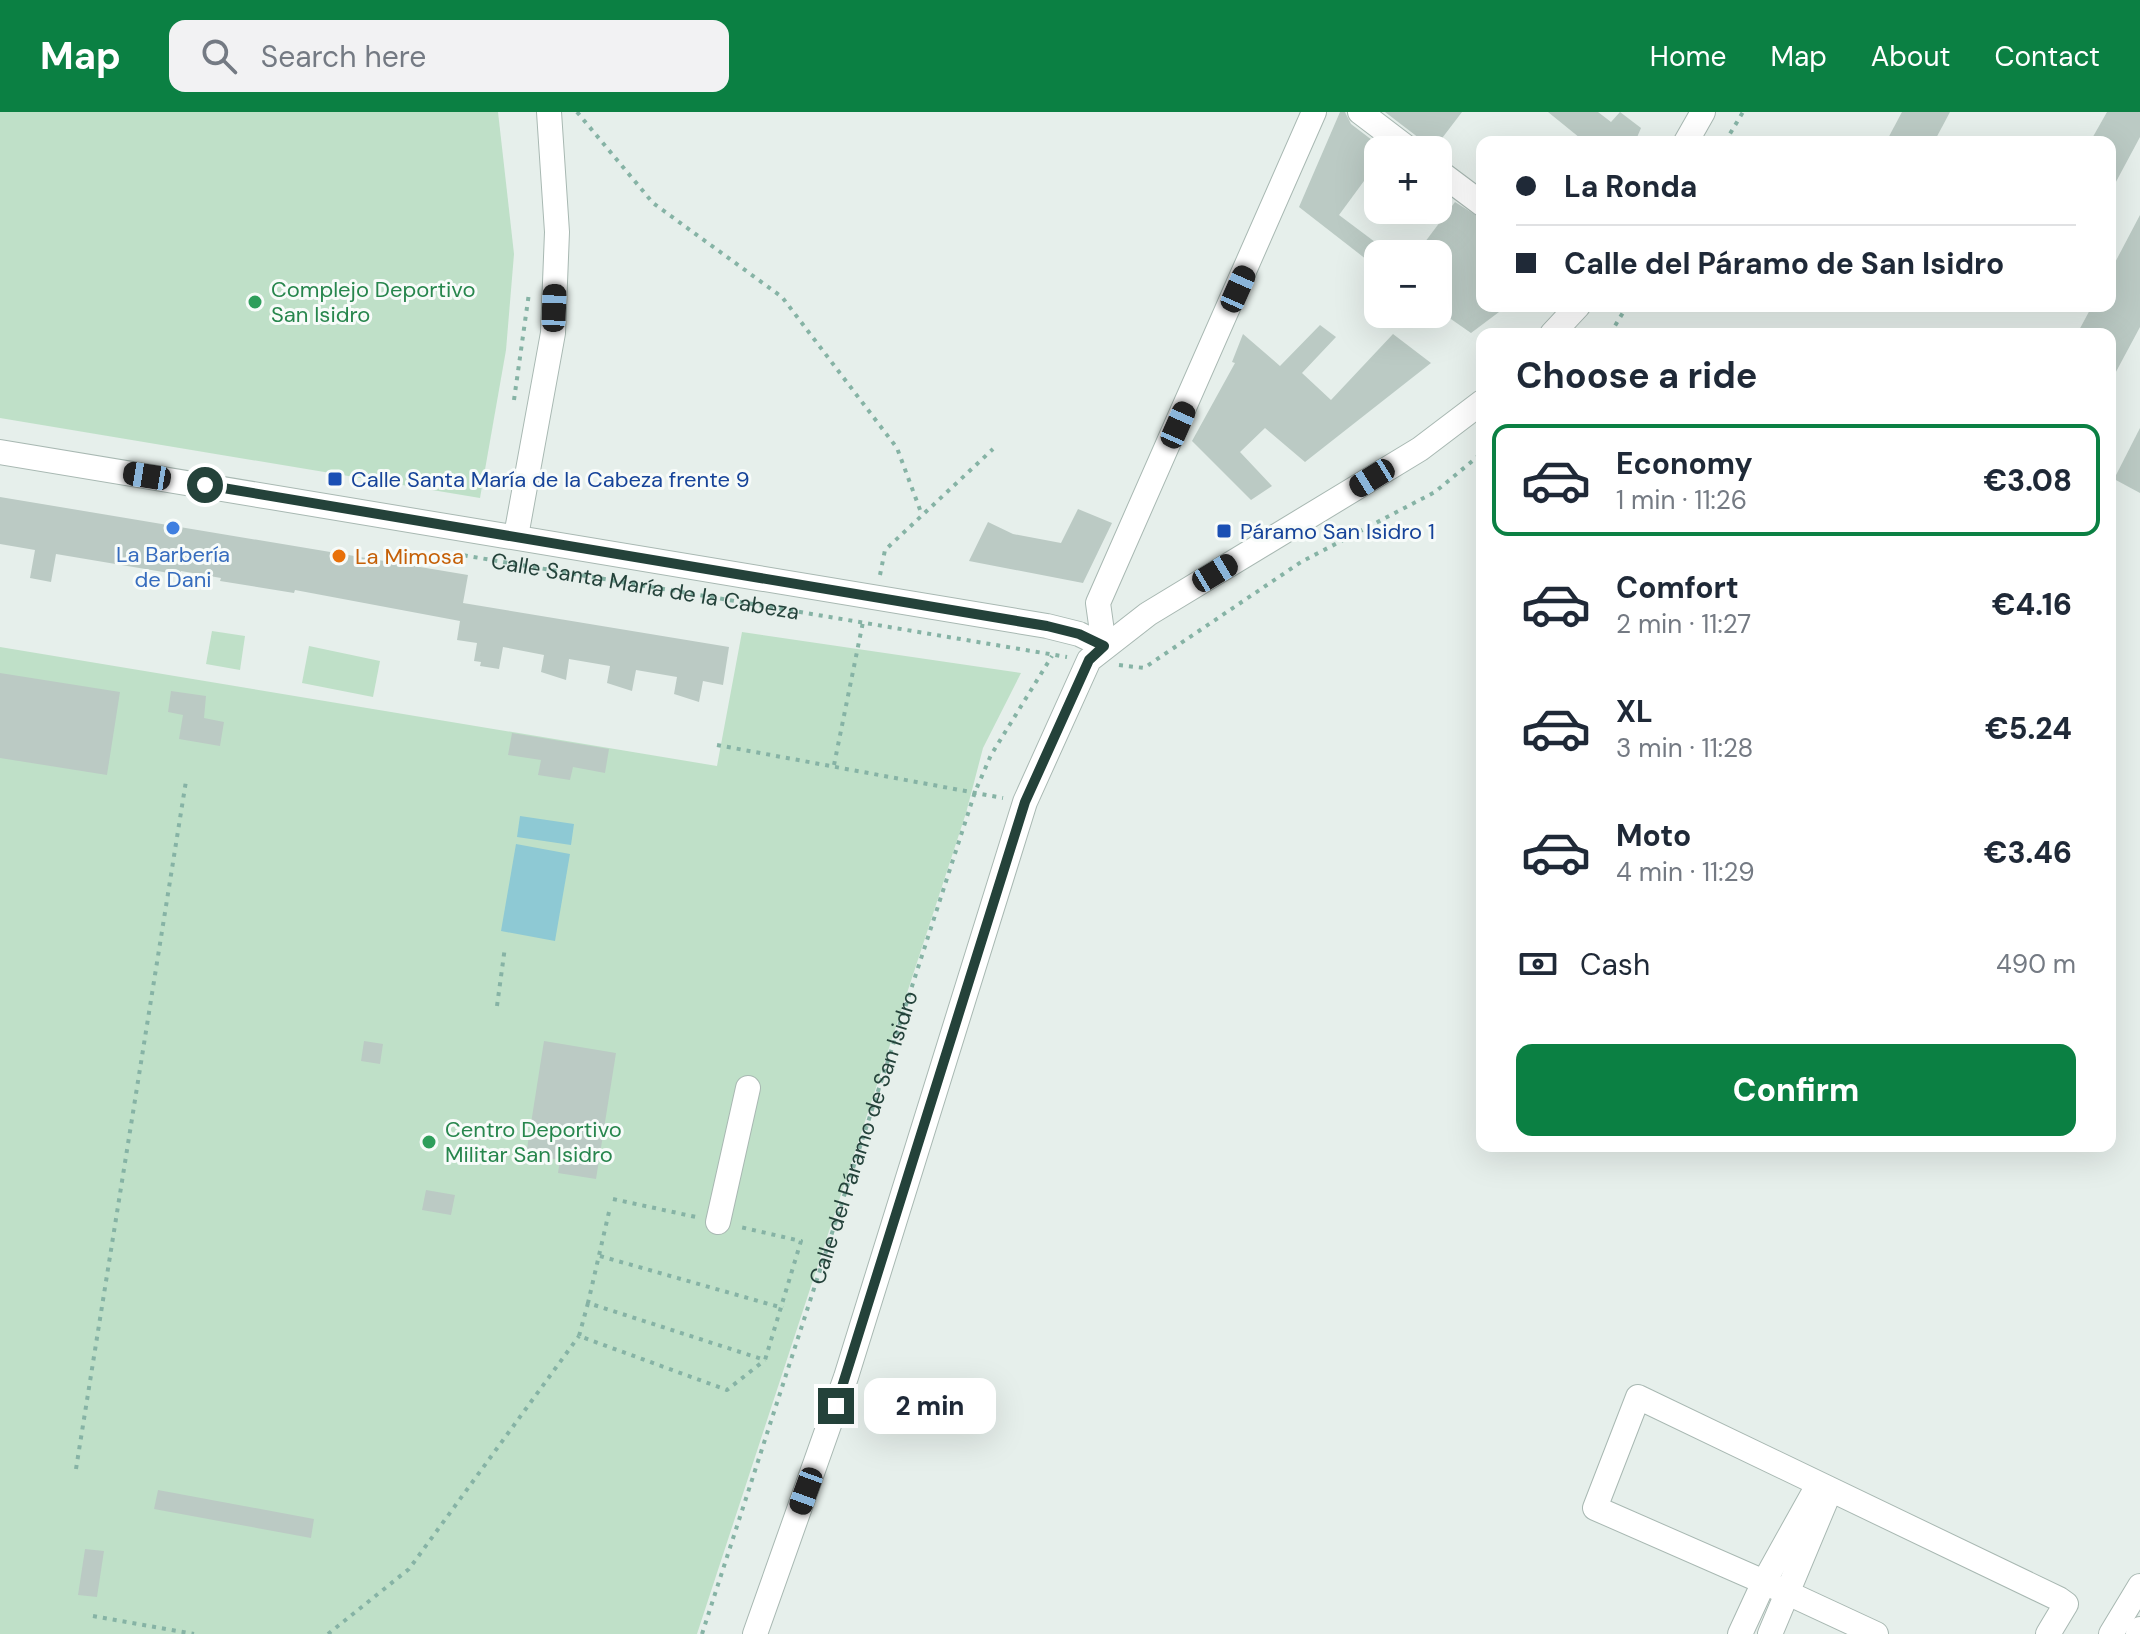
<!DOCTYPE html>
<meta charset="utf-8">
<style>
body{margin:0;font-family:"DM Sans",sans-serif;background:#f2f2f3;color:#1f2937;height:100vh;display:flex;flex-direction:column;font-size:30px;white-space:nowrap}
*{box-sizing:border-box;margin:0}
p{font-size:26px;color:#747a83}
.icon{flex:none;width:44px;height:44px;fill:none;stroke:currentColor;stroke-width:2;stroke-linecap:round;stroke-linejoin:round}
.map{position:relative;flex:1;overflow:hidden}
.drawer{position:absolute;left:1476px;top:216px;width:640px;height:824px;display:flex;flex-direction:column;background:#fff;border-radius:16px;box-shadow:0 8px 32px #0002}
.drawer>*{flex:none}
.banner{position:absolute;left:1476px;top:24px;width:640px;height:176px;border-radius:16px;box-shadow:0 8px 32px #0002;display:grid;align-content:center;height:176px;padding:0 40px;background:#fff}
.tools{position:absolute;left:1364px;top:24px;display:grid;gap:16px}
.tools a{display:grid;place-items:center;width:88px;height:88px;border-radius:16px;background:#fff;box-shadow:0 8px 32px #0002;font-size:40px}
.end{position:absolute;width:36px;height:36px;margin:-18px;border:10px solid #24423a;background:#fff;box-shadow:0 0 0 4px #fff}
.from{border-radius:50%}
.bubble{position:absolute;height:56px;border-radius:16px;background:#fff;box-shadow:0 8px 32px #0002;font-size:26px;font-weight:800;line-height:56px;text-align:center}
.car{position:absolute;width:24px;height:48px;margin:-24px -12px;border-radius:10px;box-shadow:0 0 6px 2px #0007;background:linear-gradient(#222 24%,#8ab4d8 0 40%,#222 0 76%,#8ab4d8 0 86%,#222 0)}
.banner b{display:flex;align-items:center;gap:28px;height:76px;font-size:30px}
.banner b+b{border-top:2px solid #e0e1e3}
.banner i{width:20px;height:20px;background:#1f2937}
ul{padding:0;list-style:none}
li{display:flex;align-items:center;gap:24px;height:112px;margin:0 16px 12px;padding:0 24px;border:4px solid transparent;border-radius:16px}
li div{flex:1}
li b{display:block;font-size:30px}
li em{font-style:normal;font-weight:800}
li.current{border-color:#0b8043}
li>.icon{width:72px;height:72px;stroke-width:1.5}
h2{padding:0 40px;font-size:36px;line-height:96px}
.pay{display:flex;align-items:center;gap:20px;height:88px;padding:0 40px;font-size:30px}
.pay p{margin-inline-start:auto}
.button{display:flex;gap:16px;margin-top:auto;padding:16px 40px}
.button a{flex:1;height:92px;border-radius:16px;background:#0b8043;color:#fff;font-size:32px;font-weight:800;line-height:92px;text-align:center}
header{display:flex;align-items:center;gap:48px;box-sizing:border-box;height:112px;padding:0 40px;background:#0b8043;color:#fff}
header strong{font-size:38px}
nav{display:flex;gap:44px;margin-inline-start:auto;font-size:28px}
.search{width:560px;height:72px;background:#f2f2f3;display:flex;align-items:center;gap:20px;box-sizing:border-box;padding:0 28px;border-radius:16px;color:#747a83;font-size:30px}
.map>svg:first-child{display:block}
</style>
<header>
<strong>Map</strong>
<div class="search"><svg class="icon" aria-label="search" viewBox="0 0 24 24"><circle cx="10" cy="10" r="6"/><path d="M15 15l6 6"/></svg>Search here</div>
<nav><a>Home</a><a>Map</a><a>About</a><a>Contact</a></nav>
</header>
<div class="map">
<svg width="2140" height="1522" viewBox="0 0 2140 1522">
<rect width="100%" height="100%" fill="#e6efeb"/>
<!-- green -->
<g fill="#bfe0c8">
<polygon points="0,0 498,0 514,142 506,238 480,386 0,306"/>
<polygon points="212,519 245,524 240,558 206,552"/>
<polygon points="742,520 1021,561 983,636 966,701 697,1522 0,1522 0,535 717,654"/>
<polygon points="309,534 380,549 373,585 302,571"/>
</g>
<!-- water -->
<g fill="#8ec9d4">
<polygon points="520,704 574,712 571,733 517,725"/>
<polygon points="516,732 570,742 555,829 501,819"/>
</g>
<!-- building -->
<g fill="#bbcac4">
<polygon points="1340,0 1345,0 1351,12 1385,38 1378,38 1378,79 1364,69 1339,103 1383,136 1371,151 1299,95"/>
<polygon points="1385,0 1462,0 1433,38 1425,38 1419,26"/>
<polygon points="1548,0 1598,0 1611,10 1620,0 1641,16 1635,30 1585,30"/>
<polygon points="1902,0 1950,0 1934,30 1886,30"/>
<polygon points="2107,0 2140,0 2140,25 2110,81 2110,30 2090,30"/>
<polygon points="1455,90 1482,107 1482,194 1507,194 1471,221 1438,198 1438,142 1416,142"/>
<polygon points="2140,103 2140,215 2110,271 2110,222 2077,222 2092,194 2110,194 2110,160"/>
<polygon points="1320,213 1336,225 1302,261 1331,288 1393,222 1431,251 1305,350 1265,316 1240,340 1272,374 1251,388 1192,329 1235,251 1232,250 1243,222 1280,254"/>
<polygon points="2140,316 2140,381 2114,367"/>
<polygon points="0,385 468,463 463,491 729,535 723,573 703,569 699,590 674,582 677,565 636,558 632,579 607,571 610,554 569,547 566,568 541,560 544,543 503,535 499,557 480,554 481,550 474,549 477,531 457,528 460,509 295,478 294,481 220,469 221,466 181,459 181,463 56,442 51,470 30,466 35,438 0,432"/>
<polygon points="1078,397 1112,411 1083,471 969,449 988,410 1013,422 1061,431"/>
<polygon points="0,561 120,580 107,663 0,646"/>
<polygon points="171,579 206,584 204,606 224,610 220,634 179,627 183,603 168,600"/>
<polygon points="512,621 609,637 605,661 573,655 570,668 538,663 541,648 508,643"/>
<polygon points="364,929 383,932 380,952 361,949"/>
<polygon points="544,929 616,941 596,1067 558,1061 560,1048 526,1043"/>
<polygon points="426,1078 455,1083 451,1103 422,1098"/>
<polygon points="158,1378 314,1407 311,1426 154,1397"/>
<polygon points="85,1437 104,1439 97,1485 78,1483"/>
</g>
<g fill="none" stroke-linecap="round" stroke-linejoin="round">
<!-- minor casing -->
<g stroke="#a8b8b2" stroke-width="26">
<g id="minor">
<polyline points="1360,0 1410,38"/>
<polyline points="1686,30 1703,0"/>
<polyline points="1438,59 1482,92"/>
<polyline points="1552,222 1578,194"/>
<polyline points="0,340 1047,514 1079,522 1104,534"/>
<polyline points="516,424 553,221 557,120 549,0"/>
<polyline points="1104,534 1098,491 1314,0"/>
<polyline points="718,1110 748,976"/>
<polyline points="1818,1373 1764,1470 1876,1522"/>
<polyline points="755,1522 846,1265 1025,690 1089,548 1148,502 1420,337 1482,290"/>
<polyline points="1740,1522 1764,1470 1595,1396 1638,1285 2059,1487 2066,1492 2048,1522"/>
<polyline points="1770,1522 1829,1381"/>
<polyline points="2111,1522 2140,1474"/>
<polyline points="2138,1522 2140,1517"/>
</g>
</g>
<!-- path -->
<g stroke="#86b3a5" stroke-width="4" stroke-dasharray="4 6" stroke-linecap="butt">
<polyline points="577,0 653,91 782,185 897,336 922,403"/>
<polyline points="1725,30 1743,0"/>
<polyline points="1610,222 1627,194"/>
<polyline points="514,288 529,181"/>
<path id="s1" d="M444,440L1067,545"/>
<polyline points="880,463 885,438 993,337"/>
<polyline points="1119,553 1144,556 1301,450 1435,380 1482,341"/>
<polyline points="717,633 1003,686"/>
<polyline points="834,653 863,510"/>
<polyline points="497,894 505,835"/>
<polyline points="613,1087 696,1105"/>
<polyline points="609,1100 588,1191 765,1248 801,1129 740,1115"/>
<polyline points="600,1144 783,1196"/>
<polyline points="588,1191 579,1224 727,1278 765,1248"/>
<polyline points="76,1357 186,669"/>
<polyline points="93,1504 194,1522"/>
<polyline points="328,1522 409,1457 579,1224"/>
<path id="s2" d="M702,1522L975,680L991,643L1052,544"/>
</g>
<!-- minor -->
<use href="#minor" stroke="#fff" stroke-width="24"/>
</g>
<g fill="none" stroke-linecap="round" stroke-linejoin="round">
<!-- route -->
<polyline stroke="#24423a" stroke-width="10" points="205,373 1047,514 1079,522 1104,534 1089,548 1025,690 836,1294"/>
</g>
<!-- markers -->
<g fill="#2e9e5b" stroke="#f7fbf9" stroke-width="3">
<circle cx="255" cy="190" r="8"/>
<circle cx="429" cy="1030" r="8"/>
</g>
<g fill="#1a4fb4" stroke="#f7fbf9" stroke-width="3">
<rect x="327" y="359" width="16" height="16" rx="4"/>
<rect x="1216" y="411" width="16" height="16" rx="4"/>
</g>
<circle fill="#3f7fe0" stroke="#f7fbf9" stroke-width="3" cx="173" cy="416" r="8"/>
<circle fill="#e8710a" stroke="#f7fbf9" stroke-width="3" cx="339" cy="444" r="8"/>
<g text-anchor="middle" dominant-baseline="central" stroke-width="6" stroke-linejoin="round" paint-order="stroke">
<!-- leisure labels -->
<g font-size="22" fill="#27864d" stroke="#f7fbf9" text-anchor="start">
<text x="271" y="177">Complejo Deportivo<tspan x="271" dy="25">San Isidro</tspan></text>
<text x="445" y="1017">Centro Deportivo<tspan x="445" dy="25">Militar San Isidro</tspan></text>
</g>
<!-- transit labels -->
<g font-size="22" fill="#164399" stroke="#f7fbf9" text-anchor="start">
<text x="351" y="367">Calle Santa María de la Cabeza frente 9</text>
<text x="1240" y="419">Páramo San Isidro 1</text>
</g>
<!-- shop labels -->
<g font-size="22" fill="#366cbe" stroke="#f7fbf9">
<text x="173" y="442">La Barbería<tspan x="173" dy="25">de Dani</tspan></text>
</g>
<!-- food labels -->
<g font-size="22" fill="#c56008" stroke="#f7fbf9" text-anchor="start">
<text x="355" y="444">La Mimosa</text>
</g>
<!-- street labels -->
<g font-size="22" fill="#24423a" stroke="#f7fbf9">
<text stroke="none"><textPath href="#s1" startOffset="204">Calle Santa María de la Cabeza</textPath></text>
<text stroke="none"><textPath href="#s2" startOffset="522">Calle del Páramo de San Isidro</textPath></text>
</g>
</g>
</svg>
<div class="tools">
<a>+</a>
<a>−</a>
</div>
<i class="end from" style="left:205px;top:373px"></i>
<i class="end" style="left:836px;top:1294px"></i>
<div class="bubble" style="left:864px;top:1266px;width:132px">2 min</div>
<i class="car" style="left:1238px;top:177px;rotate:24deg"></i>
<i class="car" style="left:554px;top:196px;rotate:2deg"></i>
<i class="car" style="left:1178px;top:313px;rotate:24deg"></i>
<i class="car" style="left:147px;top:364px;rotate:279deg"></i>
<i class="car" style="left:1372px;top:366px;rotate:238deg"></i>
<i class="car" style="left:1215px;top:461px;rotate:59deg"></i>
<i class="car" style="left:806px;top:1379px;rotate:200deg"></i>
<div class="banner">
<b><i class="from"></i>La Ronda</b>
<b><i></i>Calle del Páramo de San Isidro</b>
</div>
<section class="drawer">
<h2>Choose a ride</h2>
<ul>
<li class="current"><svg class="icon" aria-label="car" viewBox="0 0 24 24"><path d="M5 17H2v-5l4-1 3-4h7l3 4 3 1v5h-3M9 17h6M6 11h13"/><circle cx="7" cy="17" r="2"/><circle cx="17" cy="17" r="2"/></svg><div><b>Economy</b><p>1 min · 11:26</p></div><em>€3.08</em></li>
<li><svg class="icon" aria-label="car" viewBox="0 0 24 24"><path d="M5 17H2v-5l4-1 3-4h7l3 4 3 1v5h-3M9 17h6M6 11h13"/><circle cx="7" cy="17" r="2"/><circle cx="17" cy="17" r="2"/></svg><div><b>Comfort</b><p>2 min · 11:27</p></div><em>€4.16</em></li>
<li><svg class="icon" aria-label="car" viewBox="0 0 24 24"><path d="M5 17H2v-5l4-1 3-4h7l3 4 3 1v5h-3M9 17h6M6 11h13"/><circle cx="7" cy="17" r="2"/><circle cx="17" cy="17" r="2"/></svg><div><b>XL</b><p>3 min · 11:28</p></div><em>€5.24</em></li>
<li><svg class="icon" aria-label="car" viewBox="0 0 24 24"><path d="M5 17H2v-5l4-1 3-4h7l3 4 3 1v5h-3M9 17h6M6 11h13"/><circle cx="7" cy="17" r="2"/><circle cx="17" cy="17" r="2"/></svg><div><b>Moto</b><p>4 min · 11:29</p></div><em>€3.46</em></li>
</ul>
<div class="pay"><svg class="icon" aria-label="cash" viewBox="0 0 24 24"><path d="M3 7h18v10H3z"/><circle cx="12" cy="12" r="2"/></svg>Cash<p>490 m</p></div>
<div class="button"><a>Confirm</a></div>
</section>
</div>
